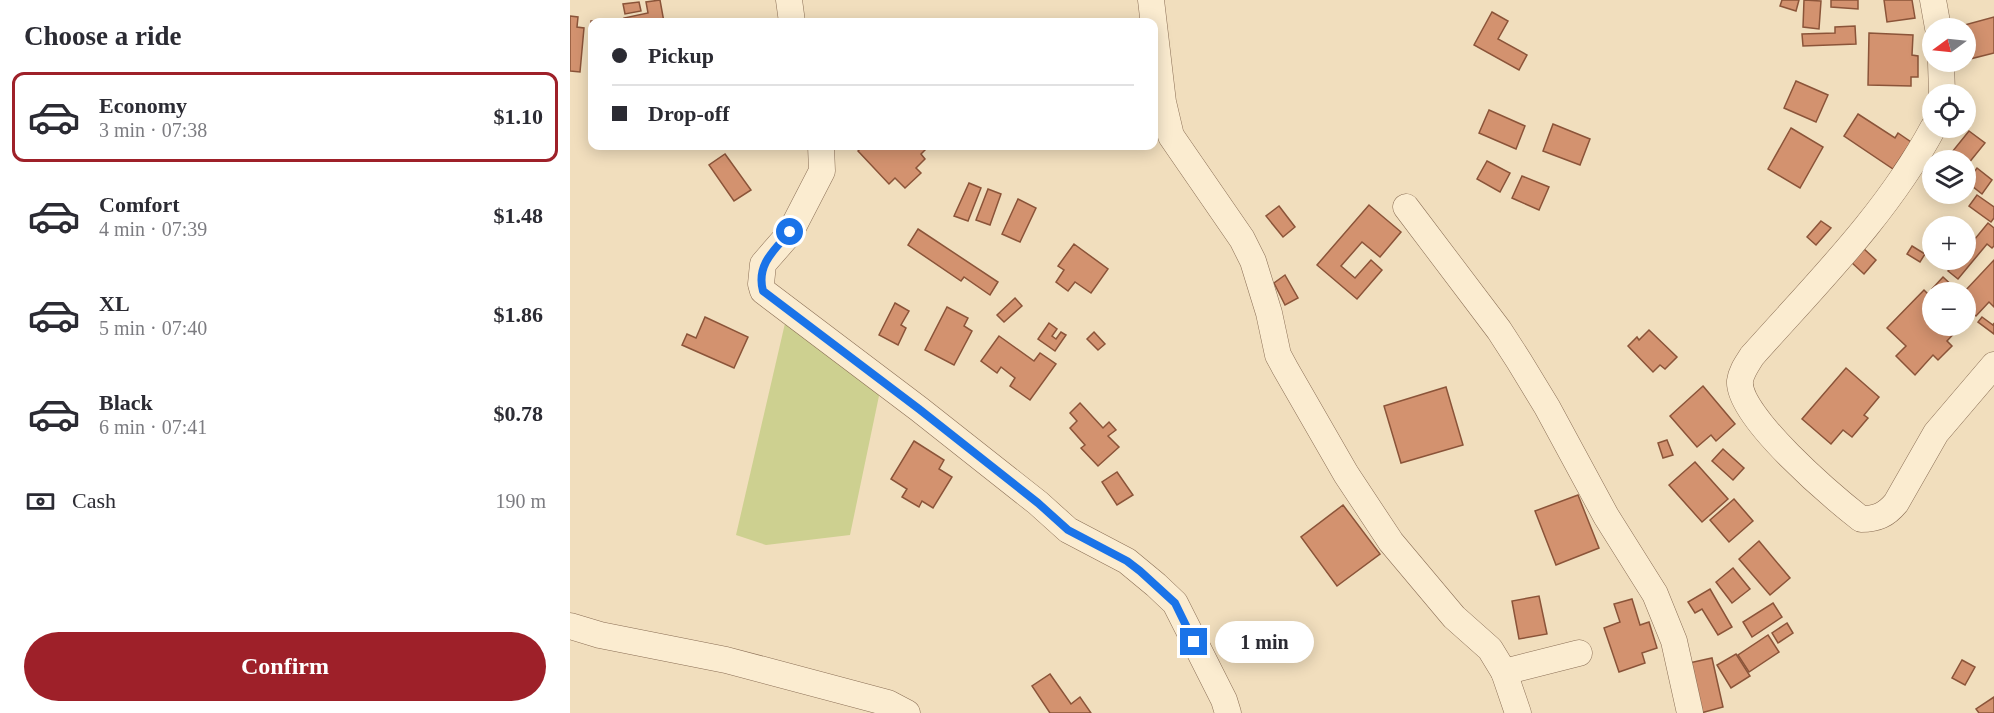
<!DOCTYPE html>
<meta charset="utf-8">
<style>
body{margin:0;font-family:Georgia,serif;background:#f2f2f3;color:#2b2b33;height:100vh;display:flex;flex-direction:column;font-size:22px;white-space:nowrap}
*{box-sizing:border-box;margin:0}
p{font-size:20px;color:#7c7c81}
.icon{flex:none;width:33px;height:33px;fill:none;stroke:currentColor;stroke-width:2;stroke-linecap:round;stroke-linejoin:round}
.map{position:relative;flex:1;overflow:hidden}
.side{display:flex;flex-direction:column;background:#fff;width:570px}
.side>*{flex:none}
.guide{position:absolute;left:18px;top:18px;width:570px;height:132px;border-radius:12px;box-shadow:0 3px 15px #0003;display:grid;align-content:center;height:132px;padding:0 24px;background:#fff}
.needle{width:39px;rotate:255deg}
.tools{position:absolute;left:1352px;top:18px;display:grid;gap:12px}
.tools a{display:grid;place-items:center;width:54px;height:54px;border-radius:50%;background:#fff;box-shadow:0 3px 15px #0003;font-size:30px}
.end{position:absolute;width:27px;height:27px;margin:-14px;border:8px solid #1a73e8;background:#fff;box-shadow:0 0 0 3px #fff}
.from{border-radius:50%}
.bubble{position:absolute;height:42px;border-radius:21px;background:#fff;box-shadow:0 3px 15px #0003;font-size:20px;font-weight:700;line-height:42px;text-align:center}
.guide b{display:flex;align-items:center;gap:21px;height:57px;font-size:22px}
.guide b+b{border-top:2px solid #e1e1e2}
.guide i{width:15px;height:15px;background:#2b2b33}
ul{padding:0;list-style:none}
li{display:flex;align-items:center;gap:18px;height:90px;margin:0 12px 9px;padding:0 12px;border:3px solid transparent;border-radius:12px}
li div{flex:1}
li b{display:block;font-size:22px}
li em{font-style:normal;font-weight:700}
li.current{border-color:#9e2029}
li>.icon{width:54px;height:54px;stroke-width:1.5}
h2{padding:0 24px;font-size:27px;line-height:72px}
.pay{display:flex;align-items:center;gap:15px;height:66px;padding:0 24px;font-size:22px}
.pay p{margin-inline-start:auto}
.primary-button{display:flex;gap:12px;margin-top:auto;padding:12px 24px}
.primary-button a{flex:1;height:69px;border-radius:36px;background:#9e2029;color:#fff;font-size:24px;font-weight:700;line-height:69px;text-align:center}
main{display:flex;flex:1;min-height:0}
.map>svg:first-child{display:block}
</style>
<main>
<section class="side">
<h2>Choose a ride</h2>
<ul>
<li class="current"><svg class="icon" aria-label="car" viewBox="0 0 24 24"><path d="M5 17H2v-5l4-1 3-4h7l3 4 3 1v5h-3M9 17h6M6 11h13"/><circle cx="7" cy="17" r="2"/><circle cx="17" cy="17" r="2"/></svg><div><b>Economy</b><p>3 min · 07:38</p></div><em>$1.10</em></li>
<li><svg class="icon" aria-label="car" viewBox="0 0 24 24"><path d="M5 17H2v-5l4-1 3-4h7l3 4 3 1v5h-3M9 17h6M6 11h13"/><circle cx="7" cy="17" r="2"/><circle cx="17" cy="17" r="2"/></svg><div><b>Comfort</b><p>4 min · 07:39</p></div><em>$1.48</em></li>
<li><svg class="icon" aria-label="car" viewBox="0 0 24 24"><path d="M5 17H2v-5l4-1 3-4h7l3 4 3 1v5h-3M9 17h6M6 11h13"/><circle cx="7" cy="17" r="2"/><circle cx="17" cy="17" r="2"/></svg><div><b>XL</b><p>5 min · 07:40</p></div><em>$1.86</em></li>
<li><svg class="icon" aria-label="car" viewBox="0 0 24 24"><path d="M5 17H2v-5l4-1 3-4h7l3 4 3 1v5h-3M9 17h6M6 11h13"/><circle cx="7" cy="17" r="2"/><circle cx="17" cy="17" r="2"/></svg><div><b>Black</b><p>6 min · 07:41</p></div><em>$0.78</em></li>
</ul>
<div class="pay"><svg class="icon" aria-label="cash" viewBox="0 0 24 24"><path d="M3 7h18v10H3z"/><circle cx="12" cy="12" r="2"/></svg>Cash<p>190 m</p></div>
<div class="primary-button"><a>Confirm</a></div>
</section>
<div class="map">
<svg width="1424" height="713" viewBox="0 0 1424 713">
<rect width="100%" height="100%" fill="#f1debd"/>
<!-- green -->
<polygon fill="#cdd090" points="216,319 310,391 280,535 196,545 166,535"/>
<!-- building -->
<g fill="#d3926f" stroke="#8b5439" stroke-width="1.5">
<polygon points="90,0 94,22 55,22 54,18 78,13 76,2"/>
<polygon points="1212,0 1229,0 1226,11 1210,6"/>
<polygon points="1234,0 1251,1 1249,29 1233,27"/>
<polygon points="1261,0 1288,0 1288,9 1261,7"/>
<polygon points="1314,0 1342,0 1345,18 1317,22"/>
<polygon points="69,2 71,11 55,14 53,4"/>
<polygon points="922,12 938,21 928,39 957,55 949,70 904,45"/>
<polygon points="0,16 8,17 7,27 14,28 10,72 0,71"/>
<polygon points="1424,17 1424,53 1400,59 1395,40 1395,28 1392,28 1391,26"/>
<polygon points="21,21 34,21 34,22 22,22 22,82 20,82"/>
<polygon points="1285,26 1286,44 1233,46 1232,34 1265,33 1265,27"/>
<polygon points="1299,33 1343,35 1342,55 1348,56 1348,77 1341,77 1341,86 1298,85"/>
<polygon points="1226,81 1258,95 1246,122 1214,108"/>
<polygon points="919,110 955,126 946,149 909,133"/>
<polygon points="1288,114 1325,138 1328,133 1341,142 1323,169 1274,136"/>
<polygon points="983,124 1020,139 1010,165 973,151"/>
<polygon points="1221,128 1253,147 1230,188 1198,169"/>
<polygon points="1399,131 1415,143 1398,164 1382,152"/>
<polygon points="293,146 355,146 357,148 351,154 355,159 346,168 351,173 335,188 325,178 319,184 288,151"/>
<polygon points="155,154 181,190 164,201 139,165"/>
<polygon points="917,161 940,173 930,192 907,179"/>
<polygon points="1407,168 1422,180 1412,194 1397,182"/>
<polygon points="952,176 979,187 969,210 942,198"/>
<polygon points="399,183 411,188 398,221 384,216"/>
<polygon points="418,189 431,194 420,225 406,220"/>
<polygon points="1407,195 1424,207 1424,218 1421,222 1399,206"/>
<polygon points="448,199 466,208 450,242 432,234"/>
<polygon points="799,205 831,232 810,257 792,242 771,266 785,278 801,260 812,270 787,299 747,265"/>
<polygon points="709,206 725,227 713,237 696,216"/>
<polygon points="1251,221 1261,228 1246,245 1237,237"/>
<polygon points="1418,223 1424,228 1424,246 1422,248 1417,244 1388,279 1378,271 1388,260 1395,260 1395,251"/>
<polygon points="348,229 428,282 420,295 394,277 391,281 338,245"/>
<polygon points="504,244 538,269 521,293 505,282 498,291 486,282 494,270 488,266"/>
<polygon points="1342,246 1355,254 1350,262 1337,254"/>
<polygon points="1293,248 1306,260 1294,274 1281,262"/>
<polygon points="1424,260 1424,307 1419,302 1406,316 1395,306 1394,292"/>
<polygon points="715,275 728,298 715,305 704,283"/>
<polygon points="1373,277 1387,290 1385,292 1366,292 1362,289"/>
<polygon points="1354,290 1362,298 1362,326 1391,326 1377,341 1382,346 1368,360 1363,355 1345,375 1326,356 1336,346 1317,328"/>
<polygon points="445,298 452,306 434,322 427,315"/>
<polygon points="325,303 339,311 331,325 336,328 328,345 309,335"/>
<polygon points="377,307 398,318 394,326 402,331 384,365 355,350"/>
<polygon points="135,317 178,337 164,368 112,345 117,334 126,338"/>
<polygon points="1412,317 1423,325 1424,323 1424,334 1408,322"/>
<polygon points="479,323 487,329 482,336 486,339 491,332 496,335 485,351 468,339"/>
<polygon points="1079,330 1107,357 1095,369 1090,365 1083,372 1058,346 1067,337 1069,340"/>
<polygon points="524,332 535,344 528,350 517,339"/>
<polygon points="429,336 464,361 470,353 486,364 460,400 440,386 445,378 431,367 427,373 411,361"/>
<polygon points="1276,368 1309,397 1294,415 1298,418 1282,437 1273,430 1261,444 1232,419"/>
<polygon points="1133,386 1165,424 1146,441 1141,435 1127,447 1100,416"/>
<polygon points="876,387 893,445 831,463 814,406"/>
<polygon points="510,403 533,428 539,422 546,430 538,436 549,447 528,466 511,448 515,445 500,428 507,421 500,413"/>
<polygon points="1097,440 1103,455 1093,458 1088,443"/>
<polygon points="344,441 374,460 369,469 382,477 363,508 352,501 349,507 332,497 337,489 321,479"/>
<polygon points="1153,449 1174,468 1163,480 1142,461"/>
<polygon points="1125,462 1158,499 1132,522 1099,485"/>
<polygon points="547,472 563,495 547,505 532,482"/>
<polygon points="1008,495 1029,548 986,565 965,511"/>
<polygon points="1164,499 1183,521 1159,542 1140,520"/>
<polygon points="773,505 810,554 767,586 731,537"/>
<polygon points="1189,541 1220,578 1200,595 1169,559"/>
<polygon points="1163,568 1180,589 1162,603 1146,582"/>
<polygon points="1140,589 1162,627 1148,635 1132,609 1125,613 1118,602"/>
<polygon points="969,596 977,634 949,639 942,601"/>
<polygon points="1062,599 1070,625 1079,622 1087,648 1072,653 1075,663 1049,672 1034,628 1050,622 1044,604"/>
<polygon points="1203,603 1212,617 1182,637 1173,622"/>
<polygon points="1217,623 1223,633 1208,643 1202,633"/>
<polygon points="1198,635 1209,652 1179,672 1168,655"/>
<polygon points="1166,654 1180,676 1161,688 1147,665"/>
<polygon points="1142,658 1153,707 1131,713 1119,663"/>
<polygon points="1392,660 1405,667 1395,685 1382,678"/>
<polygon points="480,674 501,704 510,697 521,713 480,713 462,686"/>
<polygon points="1424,697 1424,713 1409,713 1406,709"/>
</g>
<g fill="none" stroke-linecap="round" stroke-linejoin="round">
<!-- street casing -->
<g stroke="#8a6e55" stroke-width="27">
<g id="street">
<polyline points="219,0 222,22"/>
<polyline points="581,0 593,102 601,136 672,239 683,261 699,313 708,355 715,368 776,474 821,542 884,617 920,649 934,672 948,713"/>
<polyline points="1363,0 1368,28"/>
<polyline points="1371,62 1372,94"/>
<path d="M1363,128C1317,214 1246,284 1182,356C1177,364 1171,372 1170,381C1167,416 1263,497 1291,519C1307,519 1316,515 1326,503L1366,433L1424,365"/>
<polyline points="251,146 252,171 220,233 193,264 191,284 193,291 349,409 468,503 498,530 557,561 586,585 605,603 654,700 658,713"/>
<polyline points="836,207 929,330 949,361 977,407 1036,516 1085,594 1104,641 1120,713"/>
<polyline points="0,626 30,635 156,660 318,703 337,713"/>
<polyline points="934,672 1009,653"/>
</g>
</g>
<!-- street -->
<use href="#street" stroke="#fbecd0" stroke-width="26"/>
</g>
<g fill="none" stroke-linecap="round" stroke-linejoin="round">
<!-- route -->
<path stroke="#1a73e8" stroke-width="8" d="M220,232C204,250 186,265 193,291L349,409L468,503L498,530L557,561L570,571L605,603L624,642"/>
</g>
</svg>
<div class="tools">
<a><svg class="needle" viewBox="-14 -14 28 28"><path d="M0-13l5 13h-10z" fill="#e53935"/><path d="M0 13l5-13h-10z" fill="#7c7c81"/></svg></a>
<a><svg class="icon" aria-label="locate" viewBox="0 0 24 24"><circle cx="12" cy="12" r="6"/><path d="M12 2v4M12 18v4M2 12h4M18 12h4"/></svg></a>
<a><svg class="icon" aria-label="layers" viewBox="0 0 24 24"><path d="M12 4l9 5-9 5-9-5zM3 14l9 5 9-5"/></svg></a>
<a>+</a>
<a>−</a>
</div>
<i class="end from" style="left:220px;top:232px"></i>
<i class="end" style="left:624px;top:642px"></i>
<div class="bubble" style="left:645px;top:621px;width:99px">1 min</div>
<div class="guide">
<b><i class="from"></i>Pickup</b>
<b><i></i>Drop-off</b>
</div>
</div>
</main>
